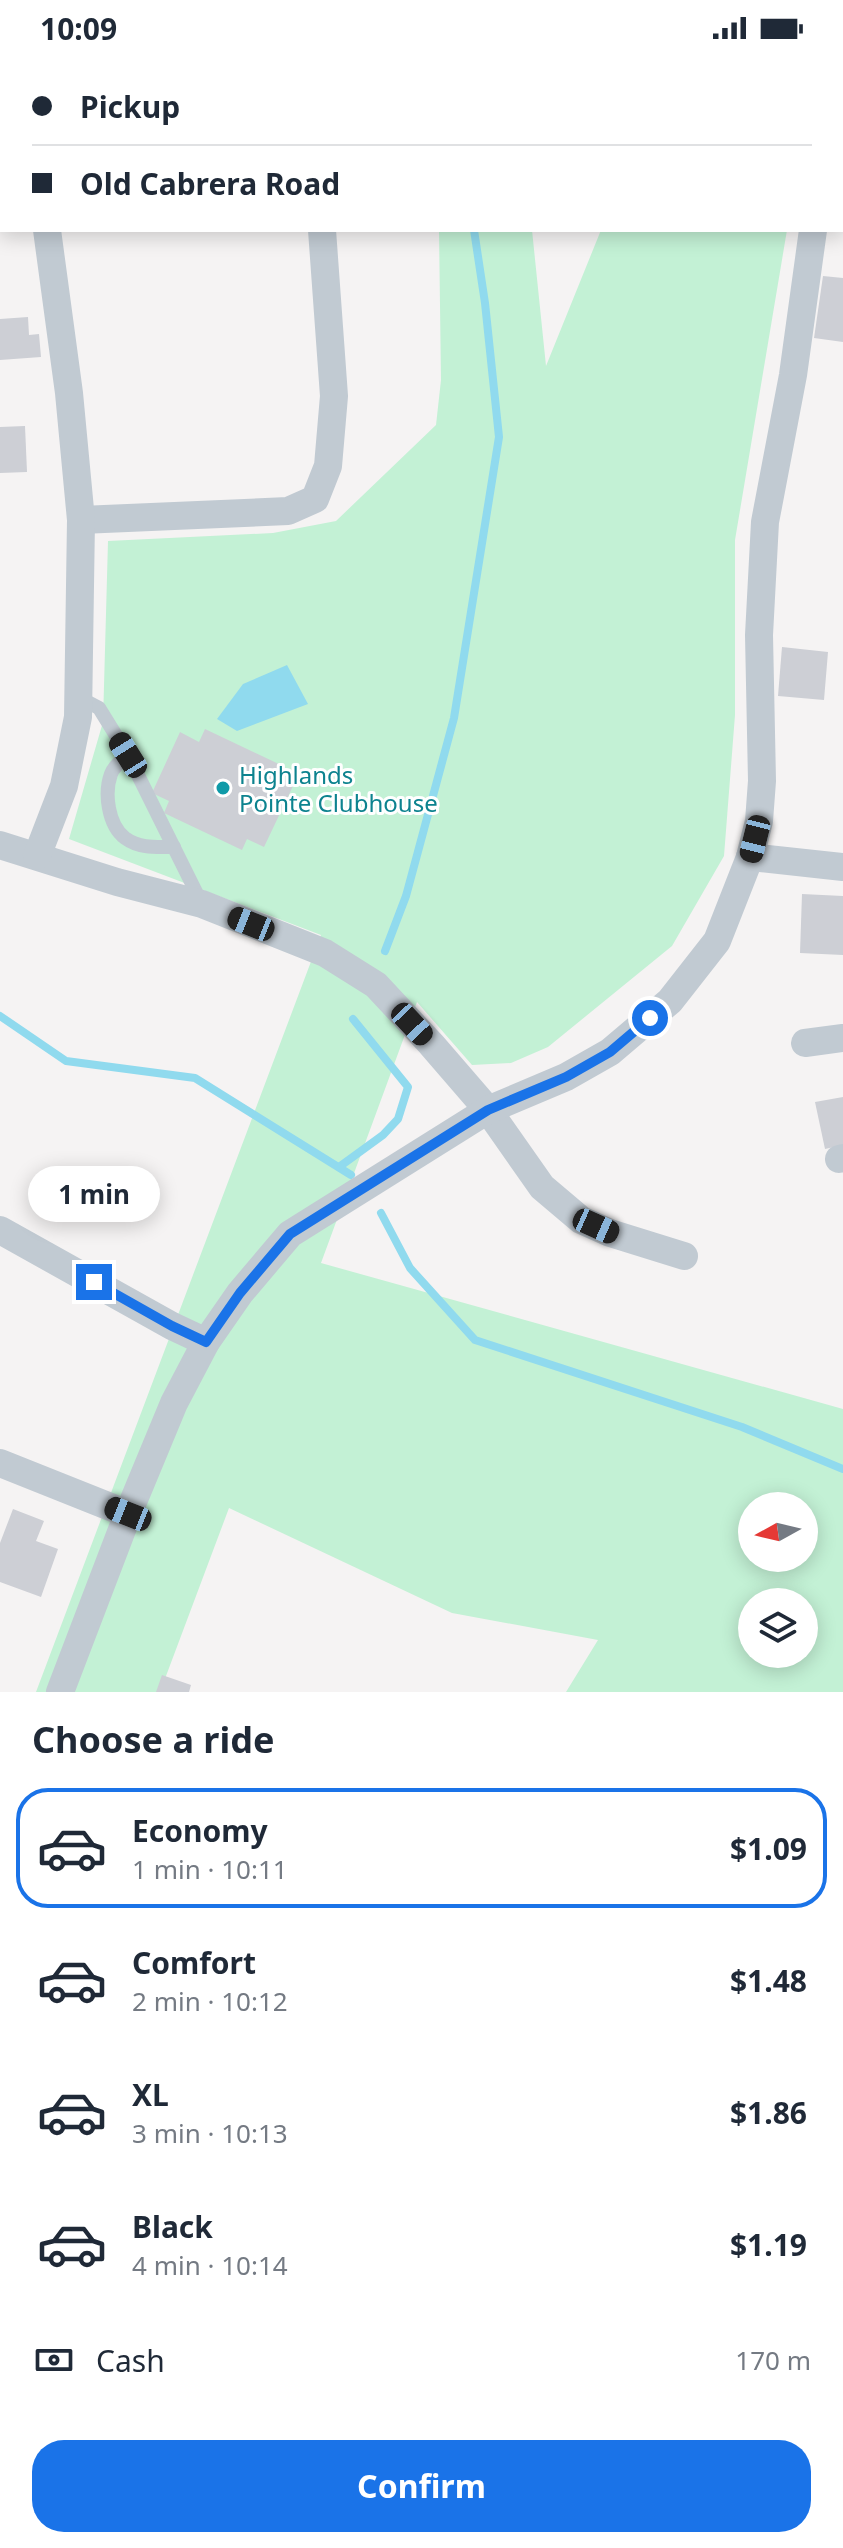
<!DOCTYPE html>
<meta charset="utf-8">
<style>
body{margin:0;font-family:"Noto Sans",sans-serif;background:#f2f2f3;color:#1f2937;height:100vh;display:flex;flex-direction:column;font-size:30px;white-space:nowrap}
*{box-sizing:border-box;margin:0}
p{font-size:26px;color:#747a83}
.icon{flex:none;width:44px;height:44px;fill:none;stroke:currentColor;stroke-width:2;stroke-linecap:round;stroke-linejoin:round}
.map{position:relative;height:1636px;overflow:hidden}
.side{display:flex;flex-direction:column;background:#fff;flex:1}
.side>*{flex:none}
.hud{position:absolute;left:0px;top:0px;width:844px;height:176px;box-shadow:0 4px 20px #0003;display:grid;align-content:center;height:176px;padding:0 32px;background:#fff}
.needle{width:52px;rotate:262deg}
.fabs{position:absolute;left:738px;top:1436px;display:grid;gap:16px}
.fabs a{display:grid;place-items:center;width:80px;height:80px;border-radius:50%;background:#fff;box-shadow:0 4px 20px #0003;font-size:40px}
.end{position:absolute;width:36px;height:36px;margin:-18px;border:10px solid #1a73e8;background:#fff;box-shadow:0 0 0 4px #fff}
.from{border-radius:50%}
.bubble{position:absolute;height:56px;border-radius:28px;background:#fff;box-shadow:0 4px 20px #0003;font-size:26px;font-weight:700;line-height:56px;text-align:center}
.car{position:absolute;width:24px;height:48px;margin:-24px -12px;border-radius:10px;box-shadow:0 0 6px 2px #0007;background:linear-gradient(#222 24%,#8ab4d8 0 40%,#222 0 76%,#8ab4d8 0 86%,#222 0)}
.hud b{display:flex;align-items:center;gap:28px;height:76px;font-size:30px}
.hud b+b{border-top:2px solid #e0e1e3}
.hud i{width:20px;height:20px;background:#1f2937}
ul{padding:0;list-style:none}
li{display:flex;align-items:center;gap:24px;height:120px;margin:0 16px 12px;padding:0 16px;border:4px solid transparent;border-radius:32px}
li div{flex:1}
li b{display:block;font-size:30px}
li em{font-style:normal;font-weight:700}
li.active{border-color:#1a73e8}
li>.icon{width:72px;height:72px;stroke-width:1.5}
h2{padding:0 32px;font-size:36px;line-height:96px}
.pay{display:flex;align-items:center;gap:20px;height:88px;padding:0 32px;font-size:30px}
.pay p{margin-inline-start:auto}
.primary-button{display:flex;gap:16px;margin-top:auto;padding:16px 32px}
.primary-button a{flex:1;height:92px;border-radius:32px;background:#1a73e8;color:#fff;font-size:32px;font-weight:700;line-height:92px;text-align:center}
.status{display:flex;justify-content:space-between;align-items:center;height:56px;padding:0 40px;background:#fff;direction:ltr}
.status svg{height:22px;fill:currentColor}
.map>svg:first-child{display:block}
</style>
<div class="status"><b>10:09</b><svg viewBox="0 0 49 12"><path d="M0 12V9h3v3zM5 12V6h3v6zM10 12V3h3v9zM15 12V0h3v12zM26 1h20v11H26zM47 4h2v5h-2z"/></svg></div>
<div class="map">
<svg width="843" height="1636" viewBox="0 0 843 1636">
<rect width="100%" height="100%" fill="#f5f3f3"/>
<!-- green -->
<path fill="#c3f1d5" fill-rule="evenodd" d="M439,174H532L546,310L601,174H787L735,484V659L724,800L672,890L548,991L511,1007L472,1009L417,946L321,1207L843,1353V1636H566L598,1584L452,1557L229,1452L160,1636H36L321,879L69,783L103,666L108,485L273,477L336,465L436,369L441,324ZM752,1450H804V1502H752ZM752,1546H804V1598H752Z"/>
<!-- water -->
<polygon fill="#90daee" points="287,609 308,648 237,675 217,663 243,628"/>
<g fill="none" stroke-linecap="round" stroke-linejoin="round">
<!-- stream -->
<g stroke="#90daee" stroke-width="8">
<polyline points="442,0 443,2"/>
<polyline points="385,895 406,840 454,662 499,381 485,247 474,174"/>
<polyline points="0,960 66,1005 195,1022 351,1119"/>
<polyline points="339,1111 383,1079 398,1063 408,1031 353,963"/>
<polyline points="381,1157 410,1212 475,1284 742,1371 843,1413"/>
</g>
</g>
<!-- building -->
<g fill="#cdcfd5">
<polygon points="823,220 843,222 843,286 814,282"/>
<polygon points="28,261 29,279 39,278 41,301 0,304 0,263"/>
<polygon points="25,370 27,416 0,417 0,371"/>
<polygon points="782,591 828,596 824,644 778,640"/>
<polygon points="205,673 283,710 278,720 294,728 264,791 247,783 242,794 164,757 169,745 152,737 180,676 199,686"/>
<polygon points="802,838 843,840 843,899 800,897"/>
<polygon points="843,1041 843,1089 825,1093 815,1046"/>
<polygon points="13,1453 44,1465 36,1485 58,1493 41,1541 0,1526 0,1487"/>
<polygon points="162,1619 191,1629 189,1636 156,1636"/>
</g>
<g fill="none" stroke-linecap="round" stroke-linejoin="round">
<!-- lane -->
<g stroke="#c1cad2" stroke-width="14">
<polyline points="78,641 99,652 128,699 202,848"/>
<path d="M128,699C121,705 114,710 111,718C104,737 108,769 125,782C140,793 157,791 174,791"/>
</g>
<!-- street -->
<g stroke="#c1cad2" stroke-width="28">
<polyline points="25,0 25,2"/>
<polyline points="296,0 297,2"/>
<polyline points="830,0 830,2"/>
<polyline points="578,2 578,0"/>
<polyline points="81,464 288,455 315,443 328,410 334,340 322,174"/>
<polyline points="0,789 117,826 202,848 325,897 376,929 431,988 488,1054 542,1131 581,1164 610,1177 684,1200"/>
<polyline points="37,800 64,730 78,661 81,464 69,337 47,174"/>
<polyline points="750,801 843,811"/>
<polyline points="805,987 843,982"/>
<polyline points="839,1103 843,1102"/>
<polyline points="0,1174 172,1270 206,1286"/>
<polyline points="0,1407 128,1458"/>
<polyline points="60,1636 128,1458 174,1347 206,1286 240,1237 290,1178 488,1054 566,1021 610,996 670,945 717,885 750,801 759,765 762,725 759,579 765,466 793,319 813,174"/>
</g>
</g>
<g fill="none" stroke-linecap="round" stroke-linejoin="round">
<!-- route -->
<polyline stroke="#1a73e8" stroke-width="10" points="94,1226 172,1270 206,1286 240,1237 290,1178 488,1054 566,1021 610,996 650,962"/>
</g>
<!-- markers -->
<circle fill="#0f9aa8" stroke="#fff" stroke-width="3" cx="223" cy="732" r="8"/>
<g text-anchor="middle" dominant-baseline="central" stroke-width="6" stroke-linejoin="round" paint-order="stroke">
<!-- culture labels -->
<g font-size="24" fill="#0d838f" stroke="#fff" text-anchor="start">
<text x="239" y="718">Highlands<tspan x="239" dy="28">Pointe Clubhouse</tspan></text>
</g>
</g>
</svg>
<div class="fabs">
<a><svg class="needle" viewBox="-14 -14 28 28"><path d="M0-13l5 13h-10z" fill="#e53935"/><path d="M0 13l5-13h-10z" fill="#747a83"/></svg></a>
<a><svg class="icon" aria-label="layers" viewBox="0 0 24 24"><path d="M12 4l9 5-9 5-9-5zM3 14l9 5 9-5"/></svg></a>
</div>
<i class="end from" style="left:650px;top:962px"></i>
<i class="end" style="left:94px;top:1226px"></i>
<div class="bubble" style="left:28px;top:1110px;width:132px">1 min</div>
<i class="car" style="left:128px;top:699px;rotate:328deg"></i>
<i class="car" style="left:755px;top:783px;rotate:194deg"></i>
<i class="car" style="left:251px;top:868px;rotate:292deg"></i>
<i class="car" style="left:412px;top:968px;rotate:137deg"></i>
<i class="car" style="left:596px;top:1170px;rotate:114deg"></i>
<i class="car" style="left:128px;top:1458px;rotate:292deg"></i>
<div class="hud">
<b><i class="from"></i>Pickup</b>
<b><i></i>Old Cabrera Road</b>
</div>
</div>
<section class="side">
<h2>Choose a ride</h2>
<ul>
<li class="active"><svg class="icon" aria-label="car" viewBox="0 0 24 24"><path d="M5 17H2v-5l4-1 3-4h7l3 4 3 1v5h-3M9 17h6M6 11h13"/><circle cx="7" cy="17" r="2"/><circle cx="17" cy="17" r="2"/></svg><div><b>Economy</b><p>1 min · 10:11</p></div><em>$1.09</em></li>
<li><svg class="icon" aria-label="car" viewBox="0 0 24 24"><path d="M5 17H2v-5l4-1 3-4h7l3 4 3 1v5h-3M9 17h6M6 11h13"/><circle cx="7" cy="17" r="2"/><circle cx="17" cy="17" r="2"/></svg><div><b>Comfort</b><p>2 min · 10:12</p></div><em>$1.48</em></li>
<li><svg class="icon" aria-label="car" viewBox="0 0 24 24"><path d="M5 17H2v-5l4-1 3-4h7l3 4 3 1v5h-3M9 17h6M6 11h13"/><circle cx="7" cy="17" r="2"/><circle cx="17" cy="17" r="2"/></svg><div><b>XL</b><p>3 min · 10:13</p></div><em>$1.86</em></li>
<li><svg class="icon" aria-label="car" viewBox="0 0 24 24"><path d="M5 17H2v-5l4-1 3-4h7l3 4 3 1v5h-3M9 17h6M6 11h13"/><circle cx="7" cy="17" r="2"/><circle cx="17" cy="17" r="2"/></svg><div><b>Black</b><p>4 min · 10:14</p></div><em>$1.19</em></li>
</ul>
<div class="pay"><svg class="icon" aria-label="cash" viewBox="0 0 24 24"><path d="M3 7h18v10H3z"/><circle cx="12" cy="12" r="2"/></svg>Cash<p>170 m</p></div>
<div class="primary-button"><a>Confirm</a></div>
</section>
